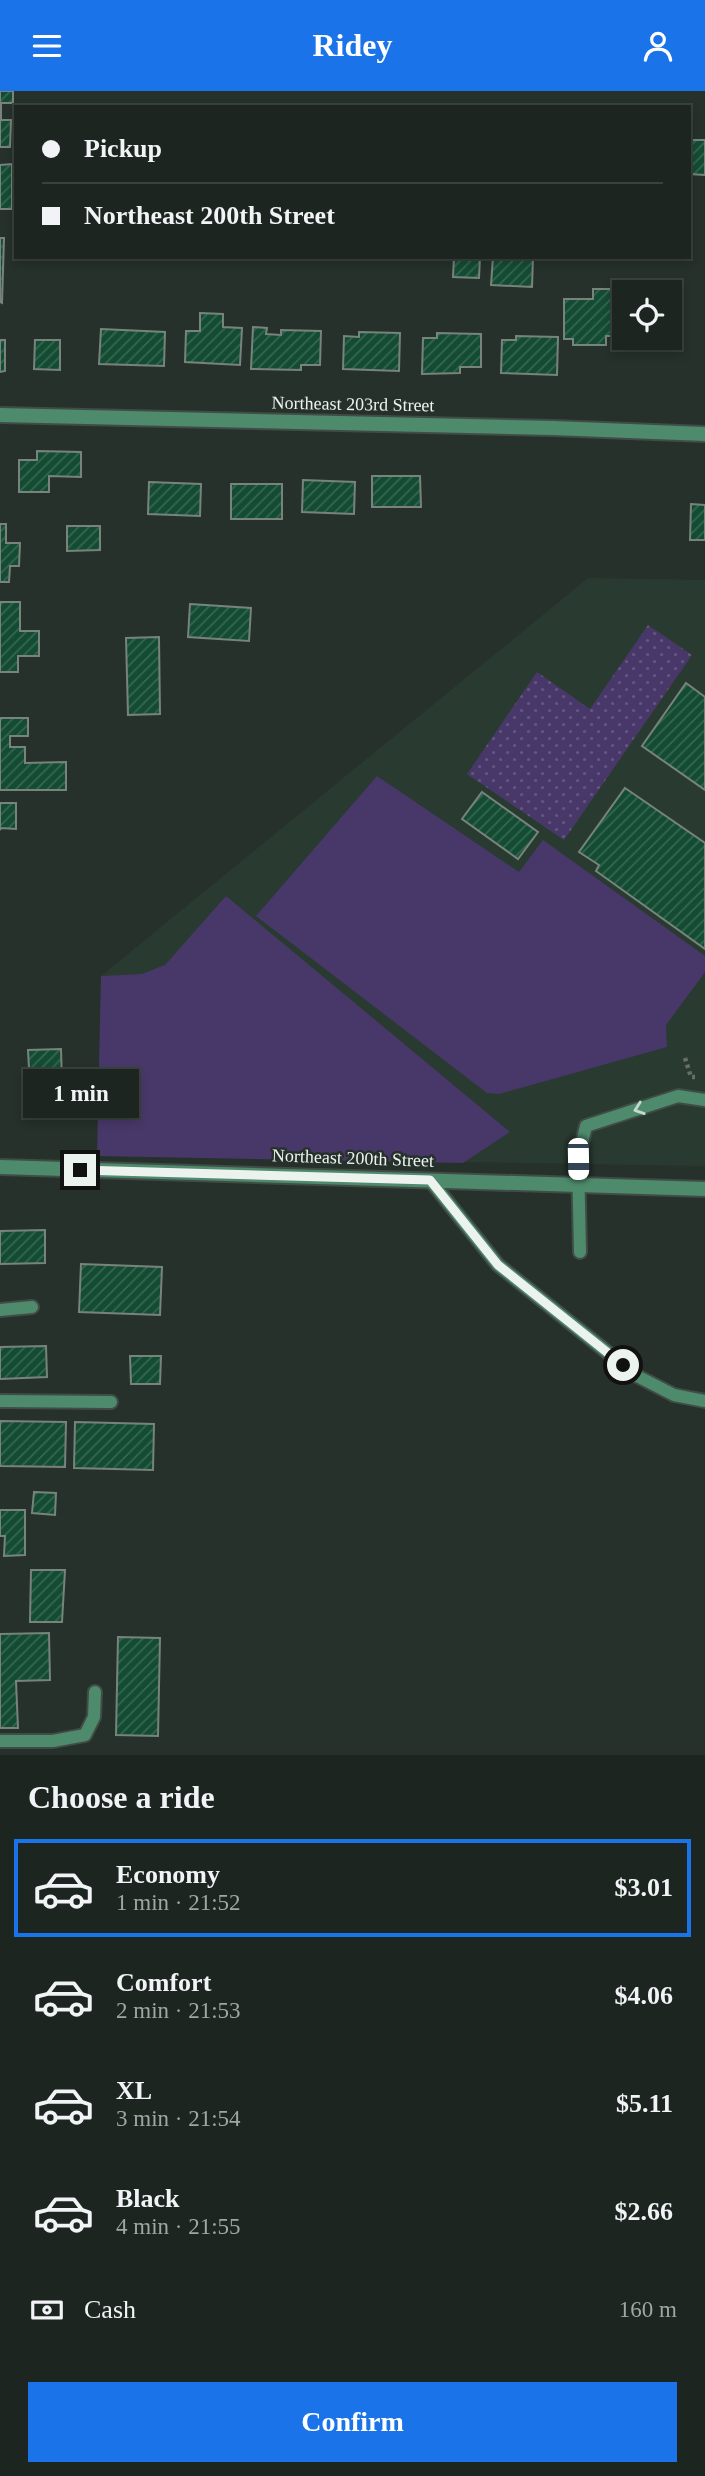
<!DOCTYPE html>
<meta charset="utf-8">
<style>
body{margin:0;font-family:"Times New Roman",serif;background:#29312d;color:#f1f3f6;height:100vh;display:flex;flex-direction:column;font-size:26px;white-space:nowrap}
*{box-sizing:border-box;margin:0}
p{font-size:23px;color:#a0a5a5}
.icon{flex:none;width:38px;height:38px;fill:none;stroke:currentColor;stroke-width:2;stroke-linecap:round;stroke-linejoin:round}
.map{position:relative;height:1664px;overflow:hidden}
.panel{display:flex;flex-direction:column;background:#1c2520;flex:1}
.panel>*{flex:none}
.top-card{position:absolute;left:14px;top:14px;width:677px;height:154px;border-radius:0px;box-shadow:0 4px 10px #0003,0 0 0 2px #3a423e;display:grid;align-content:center;height:154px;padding:0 28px;background:#1c2520}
.controls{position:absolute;left:612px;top:189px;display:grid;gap:14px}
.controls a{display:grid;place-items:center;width:70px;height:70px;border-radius:0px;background:#1c2520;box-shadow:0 4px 10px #0003,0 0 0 2px #3a423e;font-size:35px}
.end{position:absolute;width:32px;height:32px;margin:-16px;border:9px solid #ecf3ef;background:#111;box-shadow:0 0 0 4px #111}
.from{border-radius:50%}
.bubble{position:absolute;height:49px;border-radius:0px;background:#1c2520;box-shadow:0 4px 10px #0003,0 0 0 2px #3a423e;font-size:23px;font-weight:800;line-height:49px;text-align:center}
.car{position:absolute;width:21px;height:42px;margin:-21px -10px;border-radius:9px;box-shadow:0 0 5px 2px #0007;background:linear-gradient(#fff 24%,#345 0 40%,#fff 0 76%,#345 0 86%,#fff 0)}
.top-card b{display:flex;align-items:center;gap:24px;height:66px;font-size:26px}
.top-card b+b{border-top:2px solid #3a423e}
.top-card i{width:18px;height:18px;background:#f1f3f6}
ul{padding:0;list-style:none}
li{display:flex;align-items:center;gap:21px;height:98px;margin:0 14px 10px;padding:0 14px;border:4px solid transparent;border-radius:0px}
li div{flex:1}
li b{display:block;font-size:26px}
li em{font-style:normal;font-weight:800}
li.current{border-color:#1a73e8}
li>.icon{width:63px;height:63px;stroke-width:1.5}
h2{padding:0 28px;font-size:32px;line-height:84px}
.pay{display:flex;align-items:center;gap:18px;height:77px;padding:0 28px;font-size:26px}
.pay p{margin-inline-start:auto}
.action{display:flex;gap:14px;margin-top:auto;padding:14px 28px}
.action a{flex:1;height:80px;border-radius:0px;background:#1a73e8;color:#fff;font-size:28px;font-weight:800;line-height:80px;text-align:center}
header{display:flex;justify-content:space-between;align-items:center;height:91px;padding:0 28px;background:#1a73e8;color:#fff;font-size:32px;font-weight:800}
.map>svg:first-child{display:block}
</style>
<header><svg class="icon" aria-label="menu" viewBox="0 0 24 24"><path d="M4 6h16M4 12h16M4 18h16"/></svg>Ridey<svg class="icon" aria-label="person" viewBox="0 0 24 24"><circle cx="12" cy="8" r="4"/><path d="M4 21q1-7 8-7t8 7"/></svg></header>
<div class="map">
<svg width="705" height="1664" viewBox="0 0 705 1664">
<defs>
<pattern id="park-dots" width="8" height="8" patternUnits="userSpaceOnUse" patternTransform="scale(1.75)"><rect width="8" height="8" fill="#483869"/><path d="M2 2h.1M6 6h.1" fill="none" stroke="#63557f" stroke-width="1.8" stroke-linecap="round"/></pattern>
<pattern id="building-hatch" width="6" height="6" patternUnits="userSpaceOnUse" patternTransform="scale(1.75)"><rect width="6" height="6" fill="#144c33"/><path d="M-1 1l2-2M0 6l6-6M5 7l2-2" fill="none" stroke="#366651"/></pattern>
</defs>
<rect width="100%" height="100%" fill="#26312b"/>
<!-- built -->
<polygon fill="#293a30" points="588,487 705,489 705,1075 98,1065 101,885"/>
<!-- green -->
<g fill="#483869">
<polygon points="377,685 519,781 543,749 705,865 705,881 666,934 667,956 499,1003 487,1002 256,825"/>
<polygon points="226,805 510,1041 463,1072 97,1065 101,885 142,883 165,874"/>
</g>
<!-- park -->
<polygon fill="url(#park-dots)" points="648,534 692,564 564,749 467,683 537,581 590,618"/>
<!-- building -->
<g fill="url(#building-hatch)" stroke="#77837c" stroke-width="2">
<polygon points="0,0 13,0 13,12 1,12 1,29 11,29 10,56 0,56"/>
<polygon points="690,49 705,49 705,84 690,83"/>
<polygon points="12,73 12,118 0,118 0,74"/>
<polygon points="0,147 4,147 2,212 0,211"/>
<polygon points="454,166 480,166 479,187 453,186"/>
<polygon points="493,166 533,166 532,196 491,194"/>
<polygon points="593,198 633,198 633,201 625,201 625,245 606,245 606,254 573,254 573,248 564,248 564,208 593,208"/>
<polygon points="200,222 223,223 223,236 242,237 240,274 185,271 186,240 200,240"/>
<polygon points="253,236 267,237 266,243 281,244 281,239 321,240 320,274 301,274 301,279 251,278"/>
<polygon points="101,238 165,241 164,275 99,273"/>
<polygon points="359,241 400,242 399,280 343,278 344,245 359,246"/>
<polygon points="437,242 481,243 481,276 460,276 460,282 422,283 423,247 437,247"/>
<polygon points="516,245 558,246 557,284 501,282 502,249 516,249"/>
<polygon points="0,249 5,249 5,280 0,281"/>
<polygon points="35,249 60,249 60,279 34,278"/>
<polygon points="37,360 81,361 81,386 49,385 49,401 19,401 19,369 37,369"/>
<polygon points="372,385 420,385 421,416 372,416"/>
<polygon points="303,389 355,391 354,423 302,421"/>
<polygon points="149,391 201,393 200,425 148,423"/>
<rect x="231" y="393" width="51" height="35"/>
<polygon points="691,413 705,414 705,449 690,449"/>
<polygon points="0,433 6,433 6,452 20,452 19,475 10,475 9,491 0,491"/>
<polygon points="67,435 100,435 100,459 67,460"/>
<polygon points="0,511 20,511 20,540 39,540 39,565 18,565 18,581 0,581"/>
<polygon points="190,513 251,517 249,550 188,546"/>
<polygon points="159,546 160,623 128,624 126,547"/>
<polygon points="686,592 705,606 705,699 642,655"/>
<polygon points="0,627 28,627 28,645 10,645 10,656 25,656 25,672 66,671 66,699 0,699"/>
<polygon points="625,697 705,752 705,858 596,780 599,774 579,761"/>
<polygon points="482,701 538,741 518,768 462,728"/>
<polygon points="0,712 16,712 16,738 1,737 0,739"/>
<polygon points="61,958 62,993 56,993 56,1009 26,1010 26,997 30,997 28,959"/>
<polygon points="45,1139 45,1172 0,1173 0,1140"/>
<polygon points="81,1173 162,1176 160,1224 79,1221"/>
<polygon points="46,1255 47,1286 0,1288 0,1256"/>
<polygon points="130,1265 161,1265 160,1293 131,1293"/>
<polygon points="0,1330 66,1331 65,1376 0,1375"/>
<polygon points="75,1331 154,1333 153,1379 74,1377"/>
<polygon points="34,1401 56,1402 55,1424 32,1422"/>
<polygon points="0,1419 25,1419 25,1464 4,1465 5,1445 0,1445"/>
<polygon points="31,1479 65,1479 62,1531 30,1531"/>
<polygon points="49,1542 50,1589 16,1590 18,1637 0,1637 0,1543"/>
<polygon points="118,1546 160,1547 158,1645 116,1644"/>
</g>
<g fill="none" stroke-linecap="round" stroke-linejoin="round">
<!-- lane casing -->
<g stroke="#424c46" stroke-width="16">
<g id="lane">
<polyline points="430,1089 498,1174 637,1285 674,1304 705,1310"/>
<polyline points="580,1161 578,1068 586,1035 678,1005 705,1009"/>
<polyline points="0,1219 32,1216"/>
<polyline points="0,1310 111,1311"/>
<polyline points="0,1650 53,1650 85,1644 94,1626 95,1601"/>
</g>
</g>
<!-- street casing -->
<g stroke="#424c46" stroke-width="18">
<g id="street">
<polyline points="0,324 553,337 705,343"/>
<polyline points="0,1076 705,1098"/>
</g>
</g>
<!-- path -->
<polyline stroke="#656f69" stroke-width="4.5" stroke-dasharray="3.5 3.5" stroke-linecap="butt" points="685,967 691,986 695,986"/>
<!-- lane -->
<use href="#lane" stroke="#4d8b6c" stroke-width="12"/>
<!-- street -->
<use href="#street" stroke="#4d8b6c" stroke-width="14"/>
</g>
<!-- one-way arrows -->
<defs><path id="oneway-chevron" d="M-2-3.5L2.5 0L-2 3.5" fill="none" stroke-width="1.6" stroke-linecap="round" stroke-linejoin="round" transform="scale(1.75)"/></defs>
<use stroke="#c4d9ce" href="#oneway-chevron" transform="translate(639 1018) rotate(161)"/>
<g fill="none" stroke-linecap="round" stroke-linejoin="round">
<!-- route -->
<polyline stroke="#ecf3ef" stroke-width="9" points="80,1079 430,1089 498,1174 623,1274"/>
</g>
<g text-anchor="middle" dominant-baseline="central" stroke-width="5" stroke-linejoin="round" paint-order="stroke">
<!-- street labels -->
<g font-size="18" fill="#ecf3ef" stroke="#26312b">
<text transform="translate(353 313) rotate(1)">Northeast 203rd Street</text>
<text transform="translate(353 1067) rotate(2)">Northeast 200th Street</text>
</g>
</g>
</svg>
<div class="controls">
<a><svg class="icon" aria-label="locate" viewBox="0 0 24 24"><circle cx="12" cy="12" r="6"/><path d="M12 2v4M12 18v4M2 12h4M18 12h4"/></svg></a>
</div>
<i class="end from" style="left:623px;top:1274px"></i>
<i class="end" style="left:80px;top:1079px"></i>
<div class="bubble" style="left:23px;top:978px;width:116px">1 min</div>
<i class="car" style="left:578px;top:1068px;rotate:179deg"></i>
<div class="top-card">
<b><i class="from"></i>Pickup</b>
<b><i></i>Northeast 200th Street</b>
</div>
</div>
<section class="panel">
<h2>Choose a ride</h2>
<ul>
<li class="current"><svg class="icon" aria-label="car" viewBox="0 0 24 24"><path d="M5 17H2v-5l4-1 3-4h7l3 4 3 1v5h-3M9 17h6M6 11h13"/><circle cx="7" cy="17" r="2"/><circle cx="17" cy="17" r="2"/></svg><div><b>Economy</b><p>1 min · 21:52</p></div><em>$3.01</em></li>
<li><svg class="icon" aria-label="car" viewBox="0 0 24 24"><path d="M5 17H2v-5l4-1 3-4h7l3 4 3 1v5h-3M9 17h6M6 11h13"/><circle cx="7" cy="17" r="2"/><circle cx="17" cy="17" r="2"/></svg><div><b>Comfort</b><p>2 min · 21:53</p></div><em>$4.06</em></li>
<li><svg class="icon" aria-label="car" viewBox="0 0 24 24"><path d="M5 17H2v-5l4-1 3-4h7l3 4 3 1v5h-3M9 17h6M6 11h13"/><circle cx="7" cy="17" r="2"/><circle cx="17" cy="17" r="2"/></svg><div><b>XL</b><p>3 min · 21:54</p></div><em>$5.11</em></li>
<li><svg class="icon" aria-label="car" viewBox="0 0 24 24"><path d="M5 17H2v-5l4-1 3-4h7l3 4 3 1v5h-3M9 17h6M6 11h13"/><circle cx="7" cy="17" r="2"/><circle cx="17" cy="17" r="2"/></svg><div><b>Black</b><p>4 min · 21:55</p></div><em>$2.66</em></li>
</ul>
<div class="pay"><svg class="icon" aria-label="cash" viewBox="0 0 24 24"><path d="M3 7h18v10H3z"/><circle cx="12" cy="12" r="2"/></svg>Cash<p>160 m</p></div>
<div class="action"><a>Confirm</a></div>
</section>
